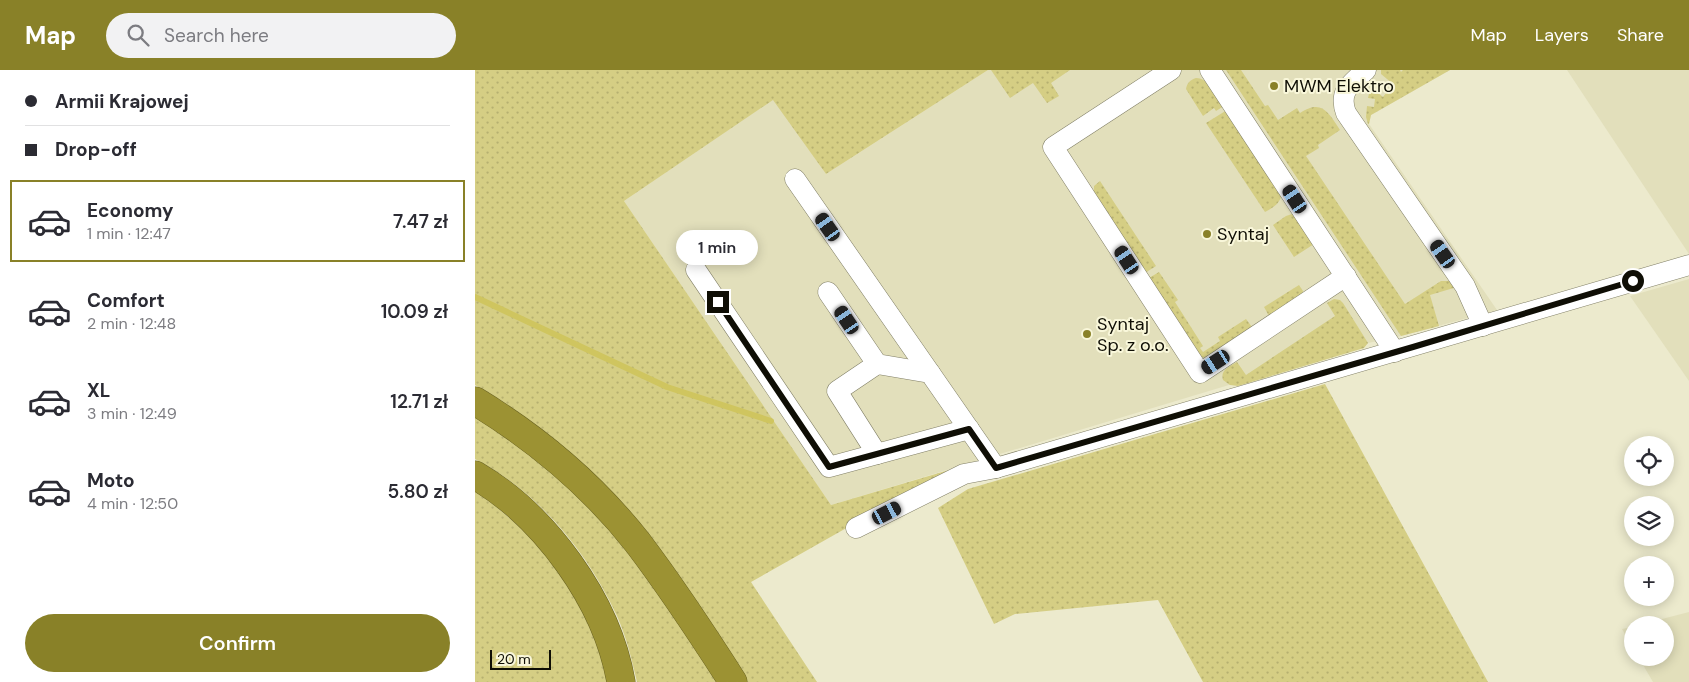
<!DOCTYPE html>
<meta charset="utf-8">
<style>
body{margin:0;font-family:"DM Sans",sans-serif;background:#f2f2f3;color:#2b2b33;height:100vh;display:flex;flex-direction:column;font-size:19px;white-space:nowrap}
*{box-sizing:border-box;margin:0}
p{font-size:16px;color:#7c7c81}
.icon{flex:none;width:28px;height:28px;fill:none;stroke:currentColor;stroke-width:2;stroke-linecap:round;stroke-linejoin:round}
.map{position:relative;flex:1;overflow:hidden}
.side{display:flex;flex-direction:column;background:#fff;width:475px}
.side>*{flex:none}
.banner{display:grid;align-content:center;height:110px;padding:0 25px;background:#fff}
.controls{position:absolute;left:1149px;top:366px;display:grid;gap:10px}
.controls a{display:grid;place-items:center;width:50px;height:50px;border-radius:50%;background:#fff;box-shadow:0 2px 12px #0003;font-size:25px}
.scale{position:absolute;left:15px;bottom:12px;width:61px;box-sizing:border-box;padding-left:5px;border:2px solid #0f0e05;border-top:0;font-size:14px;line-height:18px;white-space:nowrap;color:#0f0e05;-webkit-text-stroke:4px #f9f7da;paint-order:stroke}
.end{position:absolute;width:22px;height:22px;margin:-11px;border:6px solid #0f0e05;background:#fff;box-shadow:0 0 0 2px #fff}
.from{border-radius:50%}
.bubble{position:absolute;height:35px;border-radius:18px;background:#fff;box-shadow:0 2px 12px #0003;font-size:16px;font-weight:600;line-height:35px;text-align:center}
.car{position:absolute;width:15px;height:30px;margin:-15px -8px;border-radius:6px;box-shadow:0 0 4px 1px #0007;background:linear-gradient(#222 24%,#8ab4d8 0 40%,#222 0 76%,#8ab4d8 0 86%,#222 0)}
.banner b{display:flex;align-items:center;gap:18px;height:48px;font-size:19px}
.banner b+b{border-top:1px solid #e1e1e2}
.banner i{width:12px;height:12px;background:#2b2b33}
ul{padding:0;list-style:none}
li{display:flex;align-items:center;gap:15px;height:82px;margin:0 10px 8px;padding:0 15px;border:2px solid transparent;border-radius:0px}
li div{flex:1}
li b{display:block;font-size:19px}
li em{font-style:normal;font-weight:600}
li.current{border-color:#898128}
li>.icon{width:45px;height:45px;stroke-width:1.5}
.cta{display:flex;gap:10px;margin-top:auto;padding:10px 25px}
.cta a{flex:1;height:58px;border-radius:30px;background:#898128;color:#fff;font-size:20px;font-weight:600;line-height:58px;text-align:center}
header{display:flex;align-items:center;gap:30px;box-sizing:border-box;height:70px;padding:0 25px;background:#898128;color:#fff}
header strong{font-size:24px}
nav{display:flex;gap:28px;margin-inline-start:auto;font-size:18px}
.search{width:350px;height:45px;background:#f2f2f3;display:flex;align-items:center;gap:12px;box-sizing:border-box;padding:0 18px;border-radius:28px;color:#7c7c81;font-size:19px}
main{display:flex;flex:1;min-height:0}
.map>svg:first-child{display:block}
</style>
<header>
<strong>Map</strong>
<div class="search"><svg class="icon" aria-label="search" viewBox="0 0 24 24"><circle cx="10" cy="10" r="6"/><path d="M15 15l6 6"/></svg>Search here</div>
<nav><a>Map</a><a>Layers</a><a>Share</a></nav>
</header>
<main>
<section class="side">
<div class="banner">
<b><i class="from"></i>Armii Krajowej</b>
<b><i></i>Drop-off</b>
</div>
<ul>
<li class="current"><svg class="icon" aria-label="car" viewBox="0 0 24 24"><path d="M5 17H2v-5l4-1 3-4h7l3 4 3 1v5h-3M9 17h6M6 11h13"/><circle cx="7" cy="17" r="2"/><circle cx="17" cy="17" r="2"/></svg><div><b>Economy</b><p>1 min · 12:47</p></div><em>7.47 zł</em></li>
<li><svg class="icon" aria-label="car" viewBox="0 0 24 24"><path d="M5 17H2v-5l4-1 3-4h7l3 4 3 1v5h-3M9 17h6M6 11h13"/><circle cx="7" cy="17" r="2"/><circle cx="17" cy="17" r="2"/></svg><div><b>Comfort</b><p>2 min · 12:48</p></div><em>10.09 zł</em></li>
<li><svg class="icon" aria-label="car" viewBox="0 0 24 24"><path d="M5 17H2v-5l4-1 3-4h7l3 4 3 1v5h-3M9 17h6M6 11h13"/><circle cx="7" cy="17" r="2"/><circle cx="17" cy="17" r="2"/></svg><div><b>XL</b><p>3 min · 12:49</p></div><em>12.71 zł</em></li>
<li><svg class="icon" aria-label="car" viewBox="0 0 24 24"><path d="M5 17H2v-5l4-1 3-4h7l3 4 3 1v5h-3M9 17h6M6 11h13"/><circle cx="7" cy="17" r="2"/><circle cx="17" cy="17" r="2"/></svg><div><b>Moto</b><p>4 min · 12:50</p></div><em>5.80 zł</em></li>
</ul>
<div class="cta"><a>Confirm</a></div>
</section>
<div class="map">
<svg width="1214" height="612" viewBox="0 0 1214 612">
<defs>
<pattern id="grass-dots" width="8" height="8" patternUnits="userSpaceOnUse" patternTransform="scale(1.25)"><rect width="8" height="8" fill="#d5ce84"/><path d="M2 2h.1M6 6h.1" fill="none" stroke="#b6b070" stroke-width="1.8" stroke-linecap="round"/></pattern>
</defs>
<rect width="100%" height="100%" fill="#eceacd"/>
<!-- built -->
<g fill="#e2dfbb">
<polygon points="513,0 975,0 896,45 894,54 1022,240 926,266 893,273 356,435 149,131 299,29 351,104"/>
<polygon points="1092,0 1214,0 1214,184"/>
<polygon points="1214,209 1214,311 1155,226"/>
<polygon points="1214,542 1214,612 1178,612 1164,588 1190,588 1190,555 1164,555"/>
<polygon points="1157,557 1158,557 1157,577 1147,559"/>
</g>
<!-- grass -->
<g fill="url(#grass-dots)">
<polygon points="0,0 513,0 351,104 298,30 149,131 356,435 474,400 276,512 342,612 271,612 86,376 27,331 0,315"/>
<polygon points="516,0 595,0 576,13 584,26 572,33 558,13 535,28"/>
<path d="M751,0H766L790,36L793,35L803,50L822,38L825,43C847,29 853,42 865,60L843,75L844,78L831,86L930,234L966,211H974L982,217L955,225L964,256L926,266Z"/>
<polygon points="906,0 925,0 926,2 928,0 975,0 896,45 894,54 893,54 891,47 892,36 899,37 900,29 893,28 895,20 898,19 908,27 918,14 906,4"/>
<path d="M721,8C734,8 742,26 749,36L741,41L739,38L728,46L711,19C712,13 715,10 721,8Z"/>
<path d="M752,40L807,123C805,134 799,137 790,142L731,53Z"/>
<polygon points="625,111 681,196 670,203 619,124 619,116"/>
<polygon points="817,144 822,145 839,174 819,187 798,155 811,146"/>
<polygon points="684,202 703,230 700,232 728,276 725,278 728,282 745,271 743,267 771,249 777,257 730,288 724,286 674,208"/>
<polygon points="824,215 828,221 827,224 794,246 789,237"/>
<path d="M859,229L865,230L868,233L893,273L889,278L763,316L755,315L748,310C745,300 754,297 762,292L771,305L860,246L852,233Z"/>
<polygon points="850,314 1013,612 728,612 683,530 540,544 519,554 463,438 493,419"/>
<path d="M0,343L90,411L153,480L244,612H162C157,590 151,566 142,546C112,481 63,422 0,389Z"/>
<path d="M0,421C15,431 29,443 42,455C49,460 57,466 62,472C96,512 123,561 133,612H0Z"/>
</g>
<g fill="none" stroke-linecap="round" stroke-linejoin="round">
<!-- stream -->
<polyline stroke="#cfc55f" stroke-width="6" points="0,227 192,317 296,351"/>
<!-- minor casing -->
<g stroke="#817f66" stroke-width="21">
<g id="minor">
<polyline points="696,0 578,77 725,303 871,206"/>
<polyline points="735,0 920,282"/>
<path d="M891,0C876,14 863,21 871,43L990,216L1008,256"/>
<polyline points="320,109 455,303"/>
<polyline points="221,200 354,397 402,384"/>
<polyline points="353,222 402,294 455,303 521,398"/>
<polyline points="402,294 362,321 402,384 494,359"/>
<polyline points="381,458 489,404 521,398 1214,195"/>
</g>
</g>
<!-- highway casing -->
<g stroke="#6b6423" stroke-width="29">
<g id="highway">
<path d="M0,331C61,368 119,417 163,473C197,518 228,565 258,612"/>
<path d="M0,405C70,446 132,531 146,612"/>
</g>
</g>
<!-- minor -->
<use href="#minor" stroke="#fff" stroke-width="20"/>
<!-- highway -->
<use href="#highway" stroke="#9c9233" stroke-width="28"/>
</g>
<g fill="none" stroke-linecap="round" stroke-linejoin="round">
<!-- route -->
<polyline stroke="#0f0e05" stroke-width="6" points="243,232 354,397 494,359 521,398 938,277 1158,211"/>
</g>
<!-- markers -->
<g fill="#898128" stroke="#f9f7da" stroke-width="2">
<circle cx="799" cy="16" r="5"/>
<circle cx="732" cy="164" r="5"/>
<circle cx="612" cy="264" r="5"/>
</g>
<g text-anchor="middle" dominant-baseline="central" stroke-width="4" stroke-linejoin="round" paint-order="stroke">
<!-- poi labels -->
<g font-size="18" fill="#0f0e05" stroke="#f9f7da" text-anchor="start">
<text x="809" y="16">MWM Elektro</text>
<text x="742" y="164">Syntaj</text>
<text x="622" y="254">Syntaj<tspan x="622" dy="21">Sp. z o.o.</tspan></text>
</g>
</g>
</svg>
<div class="controls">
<a><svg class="icon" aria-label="locate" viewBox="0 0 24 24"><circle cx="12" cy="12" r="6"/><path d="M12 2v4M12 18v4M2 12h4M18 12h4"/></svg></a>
<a><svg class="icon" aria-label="layers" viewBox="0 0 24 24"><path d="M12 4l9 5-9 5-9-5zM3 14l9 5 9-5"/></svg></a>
<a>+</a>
<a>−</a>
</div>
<div class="scale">20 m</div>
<i class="end from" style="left:1158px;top:211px"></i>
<i class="end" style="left:243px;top:232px"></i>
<div class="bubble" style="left:201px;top:160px;width:82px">1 min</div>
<i class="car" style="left:820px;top:129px;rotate:327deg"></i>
<i class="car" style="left:353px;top:157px;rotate:325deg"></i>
<i class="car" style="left:968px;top:184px;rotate:325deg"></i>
<i class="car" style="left:652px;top:190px;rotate:327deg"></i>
<i class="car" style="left:372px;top:250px;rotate:326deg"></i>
<i class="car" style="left:741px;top:292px;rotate:237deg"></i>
<i class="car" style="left:412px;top:443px;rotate:63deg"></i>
</div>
</main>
